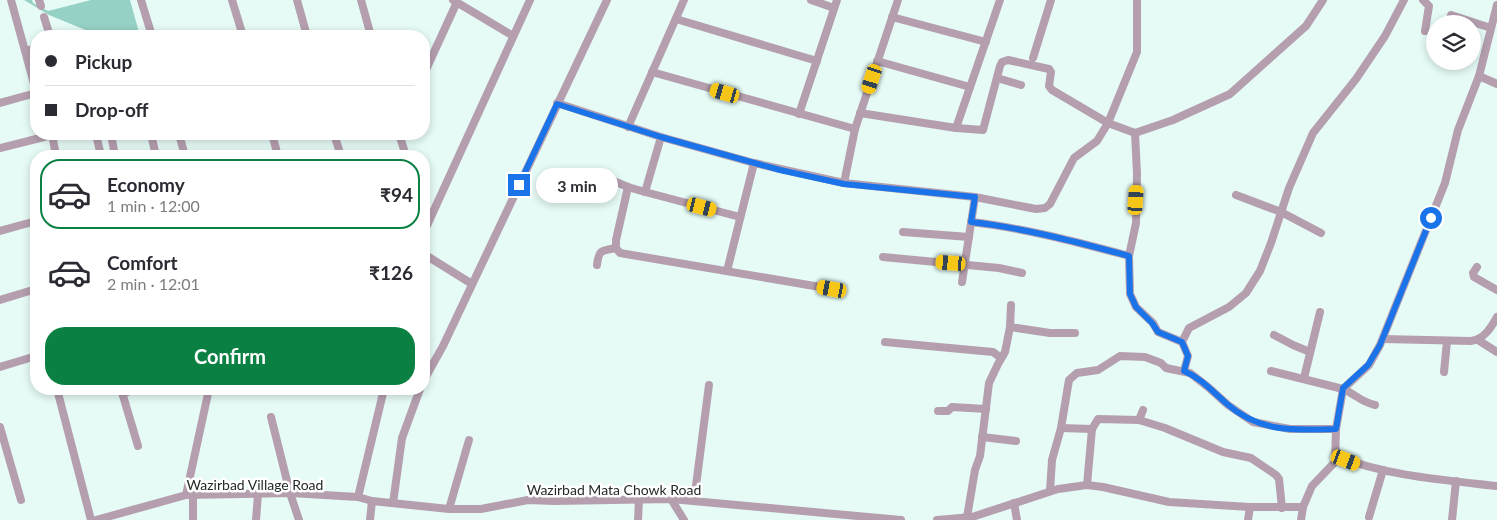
<!DOCTYPE html>
<meta charset="utf-8">
<style>
body{margin:0;font-family:Lato,sans-serif;background:#f2f2f3;color:#2b2b33;height:100vh;display:flex;flex-direction:column;font-size:19px;white-space:nowrap}
*{box-sizing:border-box;margin:0}
p{font-size:16px;color:#7c7c81}
.icon{flex:none;width:28px;height:28px;fill:none;stroke:currentColor;stroke-width:2;stroke-linecap:round;stroke-linejoin:round}
.map{position:relative;flex:1;overflow:hidden}
.details{position:absolute;left:30px;top:150px;width:400px;height:245px;display:flex;flex-direction:column;background:#fff;border-radius:20px;box-shadow:0 2px 8px #0003}
.details>*{flex:none}
.top-card{position:absolute;left:30px;top:30px;width:400px;height:110px;border-radius:20px;box-shadow:0 2px 8px #0003;display:grid;align-content:center;height:110px;padding:0 15px;background:#fff}
.tools{position:absolute;left:1426px;top:15px;display:grid;gap:10px}
.tools a{display:grid;place-items:center;width:55px;height:55px;border-radius:50%;background:#fff;box-shadow:0 2px 8px #0003;font-size:25px}
.end{position:absolute;width:22px;height:22px;margin:-11px;border:6px solid #1a73e8;background:#fff;box-shadow:0 0 0 2px #fff}
.from{border-radius:50%}
.bubble{position:absolute;height:35px;border-radius:18px;background:#fff;box-shadow:0 2px 8px #0003;font-size:16px;font-weight:700;line-height:35px;text-align:center}
.car{position:absolute;width:15px;height:30px;margin:-15px -8px;border-radius:6px;box-shadow:0 0 4px 1px #0007;background:linear-gradient(#f5c518 24%,#345 0 40%,#f5c518 0 76%,#345 0 86%,#f5c518 0)}
.top-card b{display:flex;align-items:center;gap:18px;height:48px;font-size:19px}
.top-card b+b{border-top:1px solid #e1e1e2}
.top-card i{width:12px;height:12px;background:#2b2b33}
ul{padding:9px 0 0;list-style:none}
li{display:flex;align-items:center;gap:15px;height:70px;margin:0 10px 8px;padding:0 5px;border:2px solid transparent;border-radius:20px}
li div{flex:1}
li b{display:block;font-size:19px}
li em{font-style:normal;font-weight:700}
li.selected{border-color:#0b8043}
li>.icon{width:45px;height:45px;stroke-width:1.5}
.button{display:flex;gap:10px;margin-top:auto;padding:10px 15px}
.button a{flex:1;height:58px;border-radius:20px;background:#0b8043;color:#fff;font-size:20px;font-weight:700;line-height:58px;text-align:center}
.map>svg:first-child{display:block}
</style>
<div class="map">
<svg width="1497" height="520" viewBox="0 0 1497 520">
<rect width="100%" height="100%" fill="#e6fbf6"/>
<!-- green -->
<polygon fill="#96d1c5" points="24,0 32,0 33,3 48,11 91,0 130,0 140,36 100,36 49,15"/>
<g fill="none" stroke-linecap="round" stroke-linejoin="round">
<!-- minor -->
<g stroke="#b59faf" stroke-width="8">
<polyline points="11,0 36,91"/>
<polyline points="39,0 41,6"/>
<polyline points="141,0 152,36"/>
<polyline points="232,0 243,36"/>
<polyline points="297,0 307,36"/>
<polyline points="361,0 371,36"/>
<polyline points="453,0 513,36"/>
<polyline points="811,0 834,8"/>
<polyline points="1423,0 1429,6 1425,31"/>
<polyline points="1451,15 1491,28"/>
<polyline points="44,17 50,36"/>
<polyline points="892,17 986,42"/>
<polyline points="676,19 817,61"/>
<polyline points="25,51 36,48"/>
<polyline points="1033,58 1051,0"/>
<polyline points="877,61 970,87"/>
<polyline points="652,72 855,129"/>
<polyline points="424,74 457,2"/>
<polyline points="1479,76 1497,84"/>
<polyline points="997,78 1021,85"/>
<polyline points="0,103 36,93"/>
<polyline points="557,103 661,137 754,163 844,183 975,197 1036,209 1045,208 1050,204 1074,158 1097,141 1108,123 1137,52 1137,0"/>
<polyline points="860,113 956,128 983,130 1000,66 1002,62 1008,60 1049,69 1051,72 1049,86 1052,90 1108,123 1135,133 1173,120 1230,94 1306,26 1323,0"/>
<polyline points="799,114 837,0"/>
<polyline points="628,127 684,0"/>
<polyline points="956,128 1000,0"/>
<polyline points="1135,133 1137,174 1136,223 1129,256 1130,294 1136,307 1153,323 1158,332 1182,342"/>
<polyline points="52,134 56,156"/>
<polyline points="96,134 101,156"/>
<polyline points="111,134 115,156"/>
<polyline points="151,134 156,156"/>
<polyline points="179,134 185,156"/>
<polyline points="272,134 278,156"/>
<polyline points="334,134 341,156"/>
<polyline points="399,134 406,156"/>
<polyline points="0,148 52,135"/>
<polyline points="604,177 628,187 645,192 661,137"/>
<polyline points="844,183 855,129 898,0"/>
<polyline points="628,187 616,240 616,248 620,253 832,289"/>
<polyline points="645,192 740,217"/>
<polyline points="1236,195 1281,212 1321,233"/>
<path d="M971,222C1024,228 1077,242 1129,256"/>
<polyline points="0,231 36,221"/>
<polyline points="424,232 530,0"/>
<polyline points="903,232 969,237"/>
<polyline points="424,254 472,284"/>
<polyline points="883,257 999,268 1022,273"/>
<path d="M597,265C599,249 601,251 616,248"/>
<polyline points="1477,267 1473,273 1474,277 1497,290"/>
<polyline points="727,271 754,163"/>
<polyline points="962,282 975,197"/>
<polyline points="0,300 36,289"/>
<polyline points="1010,327 1050,333 1075,333"/>
<polyline points="1274,335 1293,345 1310,352"/>
<path d="M1383,339L1471,341C1484,339 1491,328 1497,317"/>
<polyline points="1478,340 1497,352"/>
<polyline points="885,342 993,352 1001,358"/>
<polyline points="0,367 36,356"/>
<polyline points="1184,371 1188,356 1182,342 1189,328 1229,307 1246,293 1260,271 1271,243 1289,188 1313,133 1356,79 1385,36 1404,0"/>
<path d="M1271,371L1343,389C1355,394 1361,402 1375,405"/>
<polyline points="1444,372 1447,341"/>
<polyline points="1304,378 1320,312"/>
<polyline points="424,380 443,346 607,0"/>
<polyline points="57,389 91,520"/>
<polyline points="121,389 138,446"/>
<polyline points="122,393 139,389"/>
<polyline points="938,411 948,411 952,407 986,409"/>
<polyline points="271,417 290,493 299,520"/>
<polyline points="1139,420 1143,410"/>
<polyline points="0,427 21,500"/>
<polyline points="1061,428 1092,429"/>
<polyline points="982,437 1016,441"/>
<path d="M1336,456C1387,476 1443,480 1497,486"/>
<polyline points="1087,485 1092,429 1098,419 1139,420 1165,428 1223,452 1251,458 1276,475 1279,479 1282,508"/>
<polyline points="1050,491 1052,460 1061,428 1069,380 1077,373 1098,370 1120,356 1145,357 1161,363 1166,368 1190,373 1208,387 1228,405 1253,422 1290,429 1336,429"/>
<polyline points="186,495 209,389"/>
<polyline points="358,497 384,389"/>
<polyline points="671,499 684,520"/>
<polyline points="694,501 709,385"/>
<polyline points="393,503 402,438 420,389"/>
<polyline points="1014,503 1017,520"/>
<polyline points="449,509 469,440"/>
<polyline points="967,517 975,470 980,456 989,383 998,364 1005,352 1010,327 1011,305"/>
<polyline points="1369,517 1383,470"/>
<polyline points="96,520 186,495 290,493 358,497 372,501 449,509 481,509 528,500 554,501 671,499 901,520"/>
<polyline points="193,520 193,495"/>
<polyline points="256,520 258,494"/>
<polyline points="370,520 372,501"/>
<polyline points="638,520 639,499"/>
<polyline points="937,520 972,517 1058,489 1087,485 1103,487 1169,502 1250,507 1303,507"/>
<polyline points="1248,520 1250,507"/>
<polyline points="1301,520 1303,507 1312,486 1335,462 1336,429 1343,389 1369,365 1380,345 1445,183 1458,130 1479,76 1497,5"/>
<polyline points="1452,520 1456,481"/>
</g>
</g>
<g fill="none" stroke-linecap="round" stroke-linejoin="round">
<!-- route -->
<path stroke="#1a73e8" stroke-width="6" d="M519,185L557,104L661,137L780,170L844,184L975,197L971,222C1024,228 1077,242 1129,256L1130,294L1136,307L1152,323L1158,332L1182,342L1188,356L1184,371C1201,378 1213,392 1227,404C1260,433 1295,430 1336,429L1343,388L1368,365L1380,345L1431,218"/>
</g>
<g text-anchor="middle" dominant-baseline="central" stroke-width="5" stroke-linejoin="round" paint-order="stroke">
<!-- street labels -->
<g font-size="14" fill="#232b29" stroke="#fff">
<text x="255" y="484">Wazirbad Village Road</text>
<text x="614" y="489">Wazirbad Mata Chowk Road</text>
</g>
</g>
</svg>
<div class="tools">
<a><svg class="icon" aria-label="layers" viewBox="0 0 24 24"><path d="M12 4l9 5-9 5-9-5zM3 14l9 5 9-5"/></svg></a>
</div>
<i class="end from" style="left:1431px;top:218px"></i>
<i class="end" style="left:519px;top:185px"></i>
<div class="bubble" style="left:536px;top:168px;width:82px">3 min</div>
<i class="car" style="left:872px;top:79px;rotate:198deg"></i>
<i class="car" style="left:725px;top:93px;rotate:286deg"></i>
<i class="car" style="left:1136px;top:200px;rotate:4deg"></i>
<i class="car" style="left:702px;top:207px;rotate:104deg"></i>
<i class="car" style="left:951px;top:263px;rotate:274deg"></i>
<i class="car" style="left:832px;top:289px;rotate:280deg"></i>
<i class="car" style="left:1346px;top:460px;rotate:111deg"></i>
<div class="top-card">
<b><i class="from"></i>Pickup</b>
<b><i></i>Drop-off</b>
</div>
<section class="details">
<ul>
<li class="selected"><svg class="icon" aria-label="car" viewBox="0 0 24 24"><path d="M5 17H2v-5l4-1 3-4h7l3 4 3 1v5h-3M9 17h6M6 11h13"/><circle cx="7" cy="17" r="2"/><circle cx="17" cy="17" r="2"/></svg><div><b>Economy</b><p>1 min · 12:00</p></div><em>₹94</em></li>
<li><svg class="icon" aria-label="car" viewBox="0 0 24 24"><path d="M5 17H2v-5l4-1 3-4h7l3 4 3 1v5h-3M9 17h6M6 11h13"/><circle cx="7" cy="17" r="2"/><circle cx="17" cy="17" r="2"/></svg><div><b>Comfort</b><p>2 min · 12:01</p></div><em>₹126</em></li>
</ul>
<div class="button"><a>Confirm</a></div>
</section>
</div>
